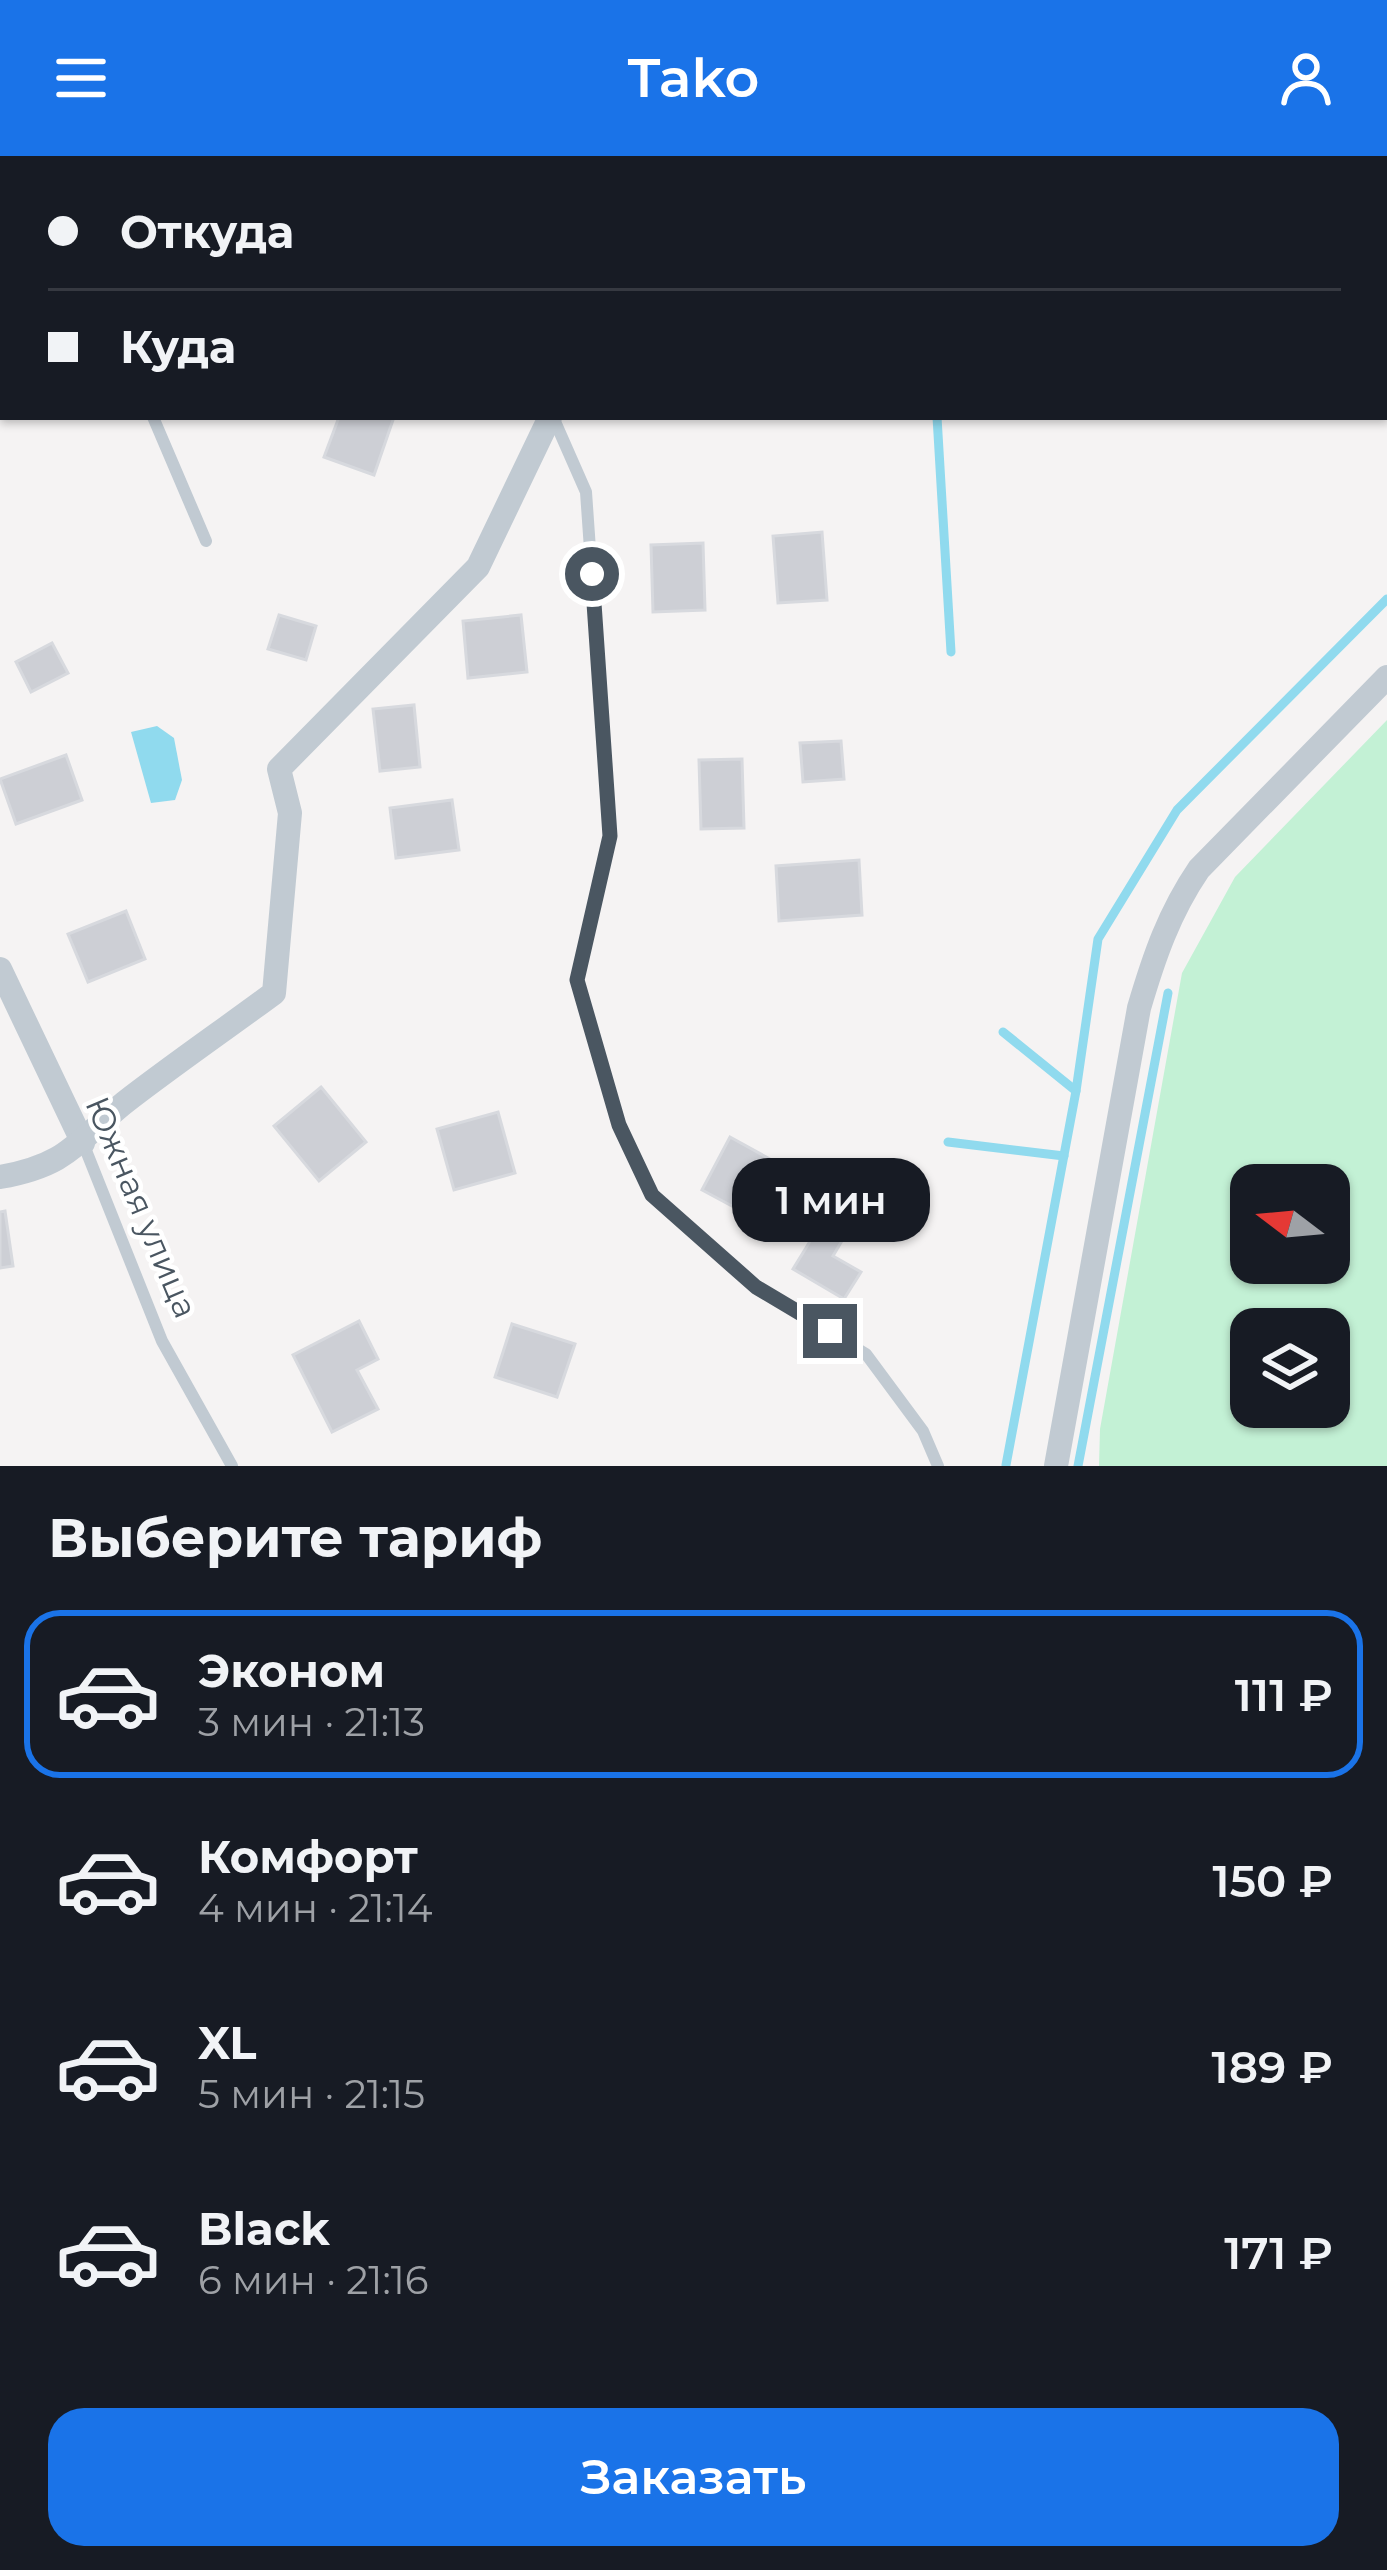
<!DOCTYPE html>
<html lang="ru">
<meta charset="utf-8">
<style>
body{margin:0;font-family:Montserrat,sans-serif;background:#242831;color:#f1f3f6;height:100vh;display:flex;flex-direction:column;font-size:45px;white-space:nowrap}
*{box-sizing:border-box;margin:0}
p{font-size:39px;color:#9ea1a6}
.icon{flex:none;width:66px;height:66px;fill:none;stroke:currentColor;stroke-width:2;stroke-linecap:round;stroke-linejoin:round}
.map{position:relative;height:1310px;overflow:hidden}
.sheet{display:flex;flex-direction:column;background:#171b24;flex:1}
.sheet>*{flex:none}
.hud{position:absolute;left:0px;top:0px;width:1389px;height:264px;box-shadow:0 3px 9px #0004;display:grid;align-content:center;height:264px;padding:0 48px;background:#171b24}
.needle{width:78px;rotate:286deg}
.buttons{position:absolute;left:1230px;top:1008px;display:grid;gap:24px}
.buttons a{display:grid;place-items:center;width:120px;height:120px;border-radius:24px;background:#171b24;box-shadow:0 3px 9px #0004;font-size:60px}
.end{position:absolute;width:54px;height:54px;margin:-27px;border:15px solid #4a5661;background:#fff;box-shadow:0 0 0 6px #fff}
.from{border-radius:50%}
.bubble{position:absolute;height:84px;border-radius:36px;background:#171b24;box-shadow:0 3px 9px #0004;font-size:39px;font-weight:600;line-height:84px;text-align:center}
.hud b{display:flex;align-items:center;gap:42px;height:114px;font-size:45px}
.hud b+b{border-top:3px solid #363941}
.hud i{width:30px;height:30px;background:#f1f3f6}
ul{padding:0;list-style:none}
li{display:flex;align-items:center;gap:36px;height:168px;margin:0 24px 18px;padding:0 24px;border:6px solid transparent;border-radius:36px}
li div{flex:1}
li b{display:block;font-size:45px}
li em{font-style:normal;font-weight:600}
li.current{border-color:#1a73e8}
li>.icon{width:108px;height:108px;stroke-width:1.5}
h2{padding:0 48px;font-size:54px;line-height:144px}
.button{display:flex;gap:24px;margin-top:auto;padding:24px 48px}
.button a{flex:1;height:138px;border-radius:36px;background:#1a73e8;color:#fff;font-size:48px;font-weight:600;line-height:138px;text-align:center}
header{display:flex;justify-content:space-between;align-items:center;height:156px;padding:0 48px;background:#1a73e8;color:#fff;font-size:54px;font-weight:600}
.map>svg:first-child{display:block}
</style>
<header><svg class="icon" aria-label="menu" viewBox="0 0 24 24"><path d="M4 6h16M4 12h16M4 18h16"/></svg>Tako<svg class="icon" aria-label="person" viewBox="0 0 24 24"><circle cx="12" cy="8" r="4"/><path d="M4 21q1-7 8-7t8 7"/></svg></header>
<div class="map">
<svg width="1387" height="1310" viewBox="0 0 1387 1310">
<rect width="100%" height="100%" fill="#f5f3f3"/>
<!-- green -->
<path fill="#c3f1d5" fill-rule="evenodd" d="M1387,564V1310H1099L1100,1273L1182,817L1235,721ZM1251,1029H1329V1107H1251ZM1251,1173H1329V1251H1251Z"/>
<!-- water -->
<polygon fill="#90daee" points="157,570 174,582 182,624 175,644 151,647 131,576"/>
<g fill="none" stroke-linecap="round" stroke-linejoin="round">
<!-- stream -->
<g stroke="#90daee" stroke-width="9">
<polyline points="937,261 951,496"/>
<polyline points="1003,876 1076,935"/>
<polyline points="948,986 1064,1000"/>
<polyline points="1006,1309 1076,935 1098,783 1177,654 1387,443"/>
<polyline points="1078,1310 1168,837"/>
</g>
</g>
<!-- building -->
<g fill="#cdcfd5" stroke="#d7d9de" stroke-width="3">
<polygon points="339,261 394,261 374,319 324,301"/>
<polygon points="822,376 827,444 778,447 773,380"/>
<polygon points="703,387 705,454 653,456 651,389"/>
<polygon points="279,459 316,470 306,504 268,493"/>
<polygon points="521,459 527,516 468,522 463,465"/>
<polygon points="52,487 68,517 31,536 16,506"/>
<polygon points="414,549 420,611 380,615 373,553"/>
<polygon points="841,585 844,623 803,626 800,587"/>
<polygon points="66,599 82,644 16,668 0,623"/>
<polygon points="742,603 744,672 701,673 699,604"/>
<polygon points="452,644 459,694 396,702 390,652"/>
<polygon points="859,704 862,759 779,765 776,710"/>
<polygon points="126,755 145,803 88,826 68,778"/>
<polygon points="321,931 366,986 319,1025 274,970"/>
<polygon points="498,956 515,1017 454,1034 437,973"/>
<polygon points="730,981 786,1012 758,1064 702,1034"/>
<polygon points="5,1055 13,1110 0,1112 0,1056"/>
<polygon points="820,1069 843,1083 833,1100 861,1116 844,1143 793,1113"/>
<polygon points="359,1165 378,1203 357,1214 378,1253 332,1276 293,1199"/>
<polygon points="512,1168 575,1188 557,1241 495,1221"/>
</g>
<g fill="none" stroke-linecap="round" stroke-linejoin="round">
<!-- lane -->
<g stroke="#c1cad2" stroke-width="12">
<polyline points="834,0 835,3"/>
<polyline points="176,3 176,0"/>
<polyline points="153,261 206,385"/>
<polyline points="553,261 586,336 610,680 577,824 619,969 652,1039 756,1131 866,1198 923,1275 938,1310"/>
<polyline points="83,987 162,1185 232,1310"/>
</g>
<!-- street -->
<g stroke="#c1cad2" stroke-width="24">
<polyline points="525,0 526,3"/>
<polyline points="0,813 83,987"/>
<path d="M0,1021C68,1009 75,987 124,947C173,909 224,874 274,837L290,657L279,613L478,411L550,261"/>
<path d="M1056,1310L1139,852C1154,801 1169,757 1199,713L1387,521"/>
</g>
</g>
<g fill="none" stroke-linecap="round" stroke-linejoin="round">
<!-- route -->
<polyline stroke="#4a5661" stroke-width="15" points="592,418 610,680 577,824 619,969 652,1039 756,1131 830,1175"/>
</g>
<g text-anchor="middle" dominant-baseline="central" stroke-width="9" stroke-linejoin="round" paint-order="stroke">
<!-- street labels -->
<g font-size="33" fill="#4a5661" stroke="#fff">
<text transform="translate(142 1051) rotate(67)">Южная улица</text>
</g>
</g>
</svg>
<div class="buttons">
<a><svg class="needle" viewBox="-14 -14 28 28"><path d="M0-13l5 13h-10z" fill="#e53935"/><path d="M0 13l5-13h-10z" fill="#9ea1a6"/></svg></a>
<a><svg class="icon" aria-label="layers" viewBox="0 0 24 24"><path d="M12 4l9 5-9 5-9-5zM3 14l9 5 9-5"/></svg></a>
</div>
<i class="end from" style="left:592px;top:418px"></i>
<i class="end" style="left:830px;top:1175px"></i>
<div class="bubble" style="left:732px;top:1002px;width:198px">1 мин</div>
<div class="hud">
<b><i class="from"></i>Откуда</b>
<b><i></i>Куда</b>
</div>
</div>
<section class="sheet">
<h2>Выберите тариф</h2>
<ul>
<li class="current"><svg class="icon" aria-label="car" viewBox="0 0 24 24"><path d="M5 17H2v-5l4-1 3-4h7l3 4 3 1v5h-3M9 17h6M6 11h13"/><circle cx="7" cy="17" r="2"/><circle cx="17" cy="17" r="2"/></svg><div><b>Эконом</b><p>3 мин · 21:13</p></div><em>111 ₽</em></li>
<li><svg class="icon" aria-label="car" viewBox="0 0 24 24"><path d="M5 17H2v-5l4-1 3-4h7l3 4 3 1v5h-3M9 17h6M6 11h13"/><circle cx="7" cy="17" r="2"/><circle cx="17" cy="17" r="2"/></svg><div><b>Комфорт</b><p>4 мин · 21:14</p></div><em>150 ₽</em></li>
<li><svg class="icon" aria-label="car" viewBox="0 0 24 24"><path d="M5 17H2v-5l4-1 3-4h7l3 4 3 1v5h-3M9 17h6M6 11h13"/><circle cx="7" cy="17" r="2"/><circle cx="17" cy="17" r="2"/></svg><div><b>XL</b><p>5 мин · 21:15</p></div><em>189 ₽</em></li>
<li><svg class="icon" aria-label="car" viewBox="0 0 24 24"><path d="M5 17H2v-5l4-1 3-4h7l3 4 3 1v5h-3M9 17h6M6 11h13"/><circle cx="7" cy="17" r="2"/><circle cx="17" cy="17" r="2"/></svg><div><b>Black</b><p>6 мин · 21:16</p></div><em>171 ₽</em></li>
</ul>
<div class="button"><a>Заказать</a></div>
</section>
